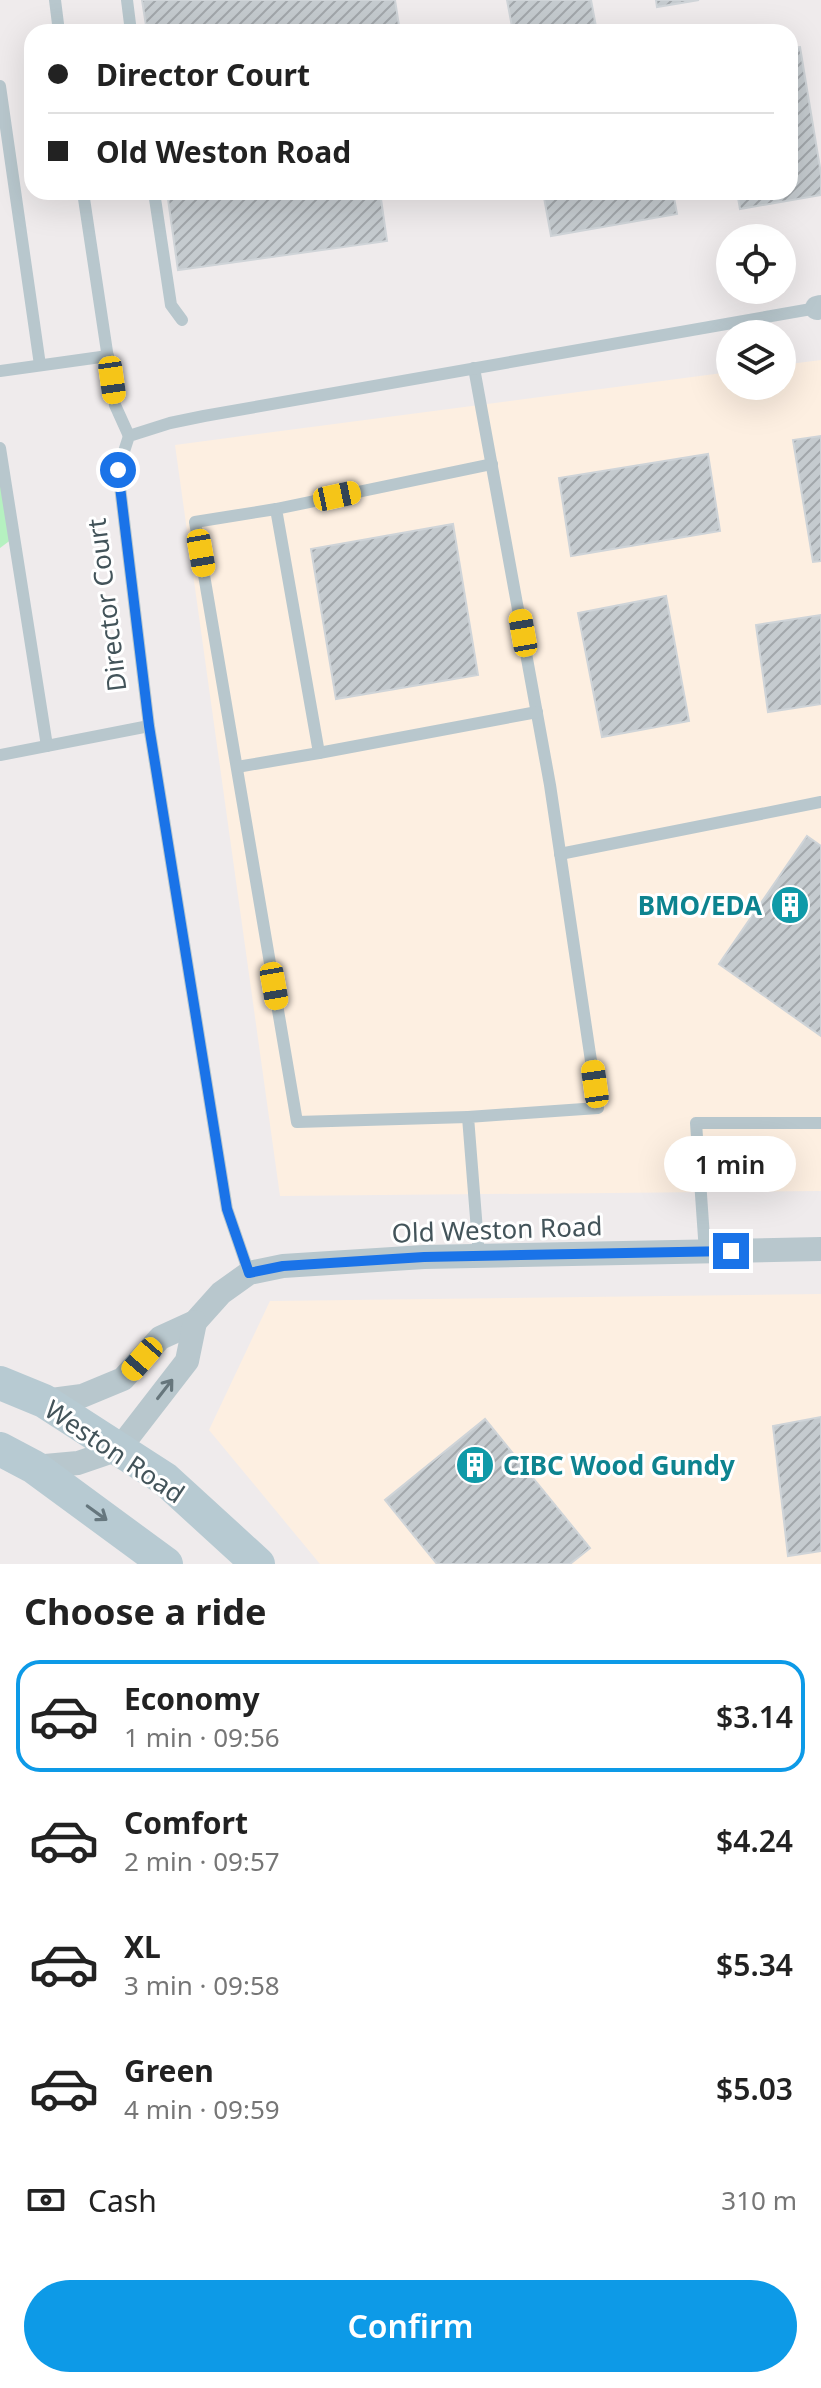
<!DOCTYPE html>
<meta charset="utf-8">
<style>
body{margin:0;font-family:"Noto Sans",sans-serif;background:#f2f2f2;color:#222;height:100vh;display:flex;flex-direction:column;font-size:30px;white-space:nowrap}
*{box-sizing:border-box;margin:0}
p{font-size:26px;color:#767676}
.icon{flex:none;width:44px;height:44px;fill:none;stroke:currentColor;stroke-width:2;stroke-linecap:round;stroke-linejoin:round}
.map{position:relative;height:1564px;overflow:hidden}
.panel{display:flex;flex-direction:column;background:#fff;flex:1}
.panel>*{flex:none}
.banner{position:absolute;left:24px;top:24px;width:774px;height:176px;border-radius:24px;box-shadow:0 8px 32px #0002;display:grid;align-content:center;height:176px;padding:0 24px;background:#fff}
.controls{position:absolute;left:716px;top:224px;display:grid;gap:16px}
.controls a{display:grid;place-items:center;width:80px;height:80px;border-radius:50%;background:#fff;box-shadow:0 8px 32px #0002;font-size:40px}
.end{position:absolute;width:36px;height:36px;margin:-18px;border:10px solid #1a73e8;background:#fff;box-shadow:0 0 0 4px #fff}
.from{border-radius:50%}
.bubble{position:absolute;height:56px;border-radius:28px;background:#fff;box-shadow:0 8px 32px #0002;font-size:26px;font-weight:600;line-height:56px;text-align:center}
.car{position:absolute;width:24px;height:48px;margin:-24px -12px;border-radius:10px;box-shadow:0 0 6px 2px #0007;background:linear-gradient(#f5c518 24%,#345 0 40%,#f5c518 0 76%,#345 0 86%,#f5c518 0)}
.banner b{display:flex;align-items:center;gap:28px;height:76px;font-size:30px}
.banner b+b{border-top:2px solid #e0e0e0}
.banner i{width:20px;height:20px;background:#222}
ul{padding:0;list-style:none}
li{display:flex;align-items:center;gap:24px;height:112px;margin:0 16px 12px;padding:0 8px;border:4px solid transparent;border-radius:24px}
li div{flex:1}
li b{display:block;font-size:30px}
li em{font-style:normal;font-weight:600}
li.current{border-color:#0d9ae7}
li>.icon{width:72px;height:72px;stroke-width:1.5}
h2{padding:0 24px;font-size:36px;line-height:96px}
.pay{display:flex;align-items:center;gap:20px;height:88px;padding:0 24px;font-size:30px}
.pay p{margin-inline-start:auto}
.primary-button{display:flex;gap:16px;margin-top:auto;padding:16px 24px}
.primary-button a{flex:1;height:92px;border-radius:48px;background:#0d9ae7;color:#fff;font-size:32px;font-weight:600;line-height:92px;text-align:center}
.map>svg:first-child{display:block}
</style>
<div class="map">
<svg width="821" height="1564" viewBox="0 0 821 1564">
<defs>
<pattern id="building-hatch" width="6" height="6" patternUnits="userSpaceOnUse" patternTransform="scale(2)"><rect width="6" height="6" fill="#c5cbcf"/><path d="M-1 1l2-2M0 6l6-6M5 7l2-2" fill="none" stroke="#a2a7ab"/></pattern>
</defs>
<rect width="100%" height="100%" fill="#efebec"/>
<!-- commercial -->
<g fill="#fdefe1">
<polygon points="821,360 821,1191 280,1196 175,445 730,372 730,386 782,386 782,365"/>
<polygon points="821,1294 821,1564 320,1564 209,1430 270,1301"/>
</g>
<!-- green -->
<polygon fill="#b5f1c0" points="0,454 16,536 0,548"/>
<!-- building -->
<g fill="url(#building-hatch)" stroke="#cfd4d8" stroke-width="2">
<polygon points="142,0 395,0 400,32 147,32"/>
<polygon points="507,0 591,0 597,32 513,32"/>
<polygon points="656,0 699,0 657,7"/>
<polygon points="800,47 821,174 821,195 740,209 737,192 790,192 790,48"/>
<polygon points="167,192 380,192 387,241 178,270"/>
<polygon points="543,192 673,192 677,214 551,236"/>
<polygon points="821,436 821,561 813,562 793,440"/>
<polygon points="708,454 720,531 571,556 559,478"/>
<polygon points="453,524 478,675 336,699 311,549"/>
<polygon points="666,596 689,721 602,737 578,613"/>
<polygon points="821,615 821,704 768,712 756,625"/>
<polygon points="807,836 821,846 821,1036 719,964"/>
<polygon points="821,1417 821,1551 788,1556 773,1426"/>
<polygon points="485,1419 590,1548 570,1564 437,1564 385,1500"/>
</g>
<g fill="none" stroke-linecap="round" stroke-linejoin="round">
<!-- service -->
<g stroke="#b8c7cd" stroke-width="12">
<polyline points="55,0 59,32"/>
<polyline points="127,0 131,32"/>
<polyline points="0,86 40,365"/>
<polyline points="83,192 115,405 129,436"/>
<polyline points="154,192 171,305 182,320"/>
<polyline points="474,368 550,785 598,1108 468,1117 479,1256"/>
<polyline points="0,371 108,356"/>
<polyline points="0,448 47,746"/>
<polyline points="492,464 276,509 319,753 537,712"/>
<polyline points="276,509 195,522 297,1122 468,1117"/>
<polyline points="0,755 149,726"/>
<polyline points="237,767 319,753"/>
<polyline points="560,854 821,802"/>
<polyline points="705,1252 696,1123 821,1123"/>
<polyline points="249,1273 227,1209 149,726 118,470 129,436 170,423 204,416 817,308"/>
</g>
<!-- minor -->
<g stroke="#b8c7cd" stroke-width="24">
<polyline points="817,308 821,307"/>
<polyline points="44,1401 82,1396 123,1379 160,1338 195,1322 221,1293 249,1273 283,1266 424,1257 821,1249"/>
<polyline points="34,1467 78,1463 119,1449 187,1361 195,1322"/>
</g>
<!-- secondary -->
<g stroke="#b7cad2" stroke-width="34">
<polyline points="0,1383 44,1401 165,1479 258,1564"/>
<polyline points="0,1449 34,1467 166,1564"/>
</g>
</g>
<!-- one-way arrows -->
<defs><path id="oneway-shaft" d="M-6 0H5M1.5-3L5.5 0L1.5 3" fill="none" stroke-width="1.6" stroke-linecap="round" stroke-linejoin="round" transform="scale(2)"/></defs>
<use stroke="#66767c" href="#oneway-shaft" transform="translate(165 1389) rotate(-52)"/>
<use stroke="#66777e" href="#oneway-shaft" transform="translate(97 1513) rotate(36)"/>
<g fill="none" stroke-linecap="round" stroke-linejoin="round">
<!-- route -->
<polyline stroke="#1a73e8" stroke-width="10" points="118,470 149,726 227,1209 249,1273 283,1266 424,1257 731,1251"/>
</g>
<!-- icons -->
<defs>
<g id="building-disc" transform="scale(2)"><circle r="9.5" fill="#0f9aa8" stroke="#fff"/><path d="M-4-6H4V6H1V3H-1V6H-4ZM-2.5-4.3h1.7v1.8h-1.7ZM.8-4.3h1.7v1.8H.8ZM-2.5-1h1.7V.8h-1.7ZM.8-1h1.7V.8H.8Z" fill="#fff"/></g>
</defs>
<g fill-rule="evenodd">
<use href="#building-disc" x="790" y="905"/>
<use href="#building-disc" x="475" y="1465"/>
</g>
<g text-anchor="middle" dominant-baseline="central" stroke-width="6" stroke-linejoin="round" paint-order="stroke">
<!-- street labels -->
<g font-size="26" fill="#43545a" stroke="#fff">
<text transform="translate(106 605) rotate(-97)">Director Court</text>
<text transform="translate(497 1229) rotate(-2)">Old Weston Road</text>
<text transform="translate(115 1451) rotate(34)">Weston Road</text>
</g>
<!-- culture labels -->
<g font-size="26" font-weight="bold" fill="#0d838f" stroke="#fff" text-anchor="end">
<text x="762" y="905">BMO/EDA</text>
<text x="503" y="1465" text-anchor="start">CIBC Wood Gundy</text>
</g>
</g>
</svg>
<div class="controls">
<a><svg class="icon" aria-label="locate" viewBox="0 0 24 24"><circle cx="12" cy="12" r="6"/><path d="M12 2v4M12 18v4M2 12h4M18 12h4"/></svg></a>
<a><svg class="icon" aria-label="layers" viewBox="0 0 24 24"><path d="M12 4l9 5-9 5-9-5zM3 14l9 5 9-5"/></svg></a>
</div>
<i class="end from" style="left:118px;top:470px"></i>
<i class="end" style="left:731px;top:1251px"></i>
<div class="bubble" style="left:664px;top:1136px;width:132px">1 min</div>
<i class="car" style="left:112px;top:380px;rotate:172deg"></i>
<i class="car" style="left:337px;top:496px;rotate:78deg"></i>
<i class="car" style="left:201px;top:553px;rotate:170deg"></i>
<i class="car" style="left:523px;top:633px;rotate:350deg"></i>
<i class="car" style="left:274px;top:986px;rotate:170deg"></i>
<i class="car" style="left:595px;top:1084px;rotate:352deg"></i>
<i class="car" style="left:142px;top:1359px;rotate:221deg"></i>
<div class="banner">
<b><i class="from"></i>Director Court</b>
<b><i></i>Old Weston Road</b>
</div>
</div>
<section class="panel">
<h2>Choose a ride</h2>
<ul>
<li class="current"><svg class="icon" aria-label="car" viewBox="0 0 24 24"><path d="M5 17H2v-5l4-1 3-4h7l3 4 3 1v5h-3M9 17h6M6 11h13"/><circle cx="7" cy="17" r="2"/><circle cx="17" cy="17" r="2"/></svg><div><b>Economy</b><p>1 min · 09:56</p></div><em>$3.14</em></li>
<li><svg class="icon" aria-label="car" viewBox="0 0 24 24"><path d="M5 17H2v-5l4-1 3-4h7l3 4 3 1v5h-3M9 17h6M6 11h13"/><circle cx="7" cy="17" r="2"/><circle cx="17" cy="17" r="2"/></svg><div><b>Comfort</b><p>2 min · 09:57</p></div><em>$4.24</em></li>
<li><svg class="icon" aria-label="car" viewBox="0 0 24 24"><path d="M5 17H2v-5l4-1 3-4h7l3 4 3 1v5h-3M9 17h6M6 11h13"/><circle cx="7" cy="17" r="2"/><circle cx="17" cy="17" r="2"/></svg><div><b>XL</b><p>3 min · 09:58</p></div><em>$5.34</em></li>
<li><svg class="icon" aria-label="car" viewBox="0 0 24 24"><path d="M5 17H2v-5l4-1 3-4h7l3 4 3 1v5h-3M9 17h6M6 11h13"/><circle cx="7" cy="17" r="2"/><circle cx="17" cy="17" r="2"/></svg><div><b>Green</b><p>4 min · 09:59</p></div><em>$5.03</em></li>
</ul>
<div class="pay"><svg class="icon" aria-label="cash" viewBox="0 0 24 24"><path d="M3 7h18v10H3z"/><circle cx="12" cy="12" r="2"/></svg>Cash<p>310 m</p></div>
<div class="primary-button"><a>Confirm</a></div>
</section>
